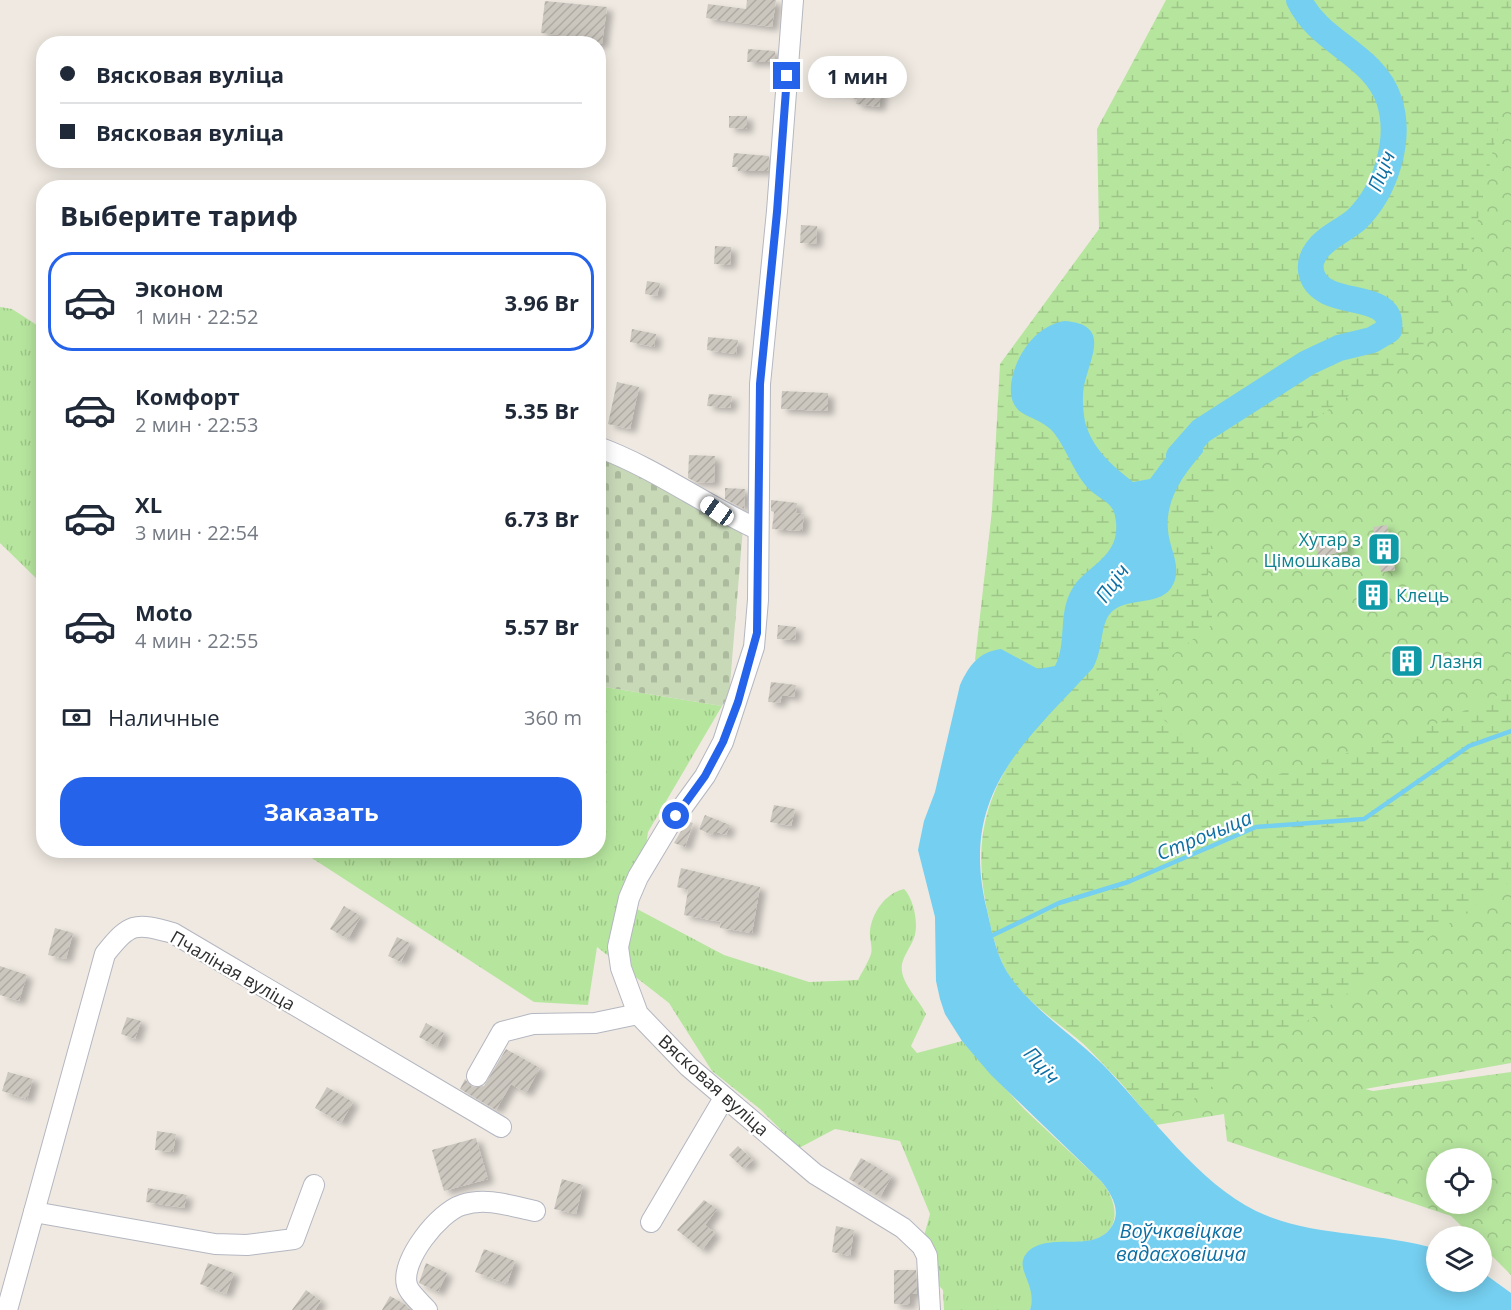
<!DOCTYPE html>
<html lang="ru">
<meta charset="utf-8">
<style>
body{margin:0;font-family:"Open Sans",sans-serif;background:#f2f2f3;color:#1f2937;height:100vh;display:flex;flex-direction:column;font-size:22px;white-space:nowrap}
*{box-sizing:border-box;margin:0}
p{font-size:20px;color:#747a83}
.icon{flex:none;width:33px;height:33px;fill:none;stroke:currentColor;stroke-width:2;stroke-linecap:round;stroke-linejoin:round}
.map{position:relative;flex:1;overflow:hidden}
.sheet{position:absolute;left:36px;top:180px;width:570px;height:678px;display:flex;flex-direction:column;background:#fff;border-radius:24px;box-shadow:0 3px 15px #0003}
.sheet>*{flex:none}
.guide{position:absolute;left:36px;top:36px;width:570px;height:132px;border-radius:24px;box-shadow:0 3px 15px #0003;display:grid;align-content:center;height:132px;padding:0 24px;background:#fff}
.tools{position:absolute;left:1426px;top:1148px;display:grid;gap:12px}
.tools a{display:grid;place-items:center;width:66px;height:66px;border-radius:50%;background:#fff;box-shadow:0 3px 15px #0003;font-size:30px}
.end{position:absolute;width:27px;height:27px;margin:-14px;border:8px solid #2563eb;background:#fff;box-shadow:0 0 0 3px #fff}
.from{border-radius:50%}
.bubble{position:absolute;height:42px;border-radius:21px;background:#fff;box-shadow:0 3px 15px #0003;font-size:20px;font-weight:700;line-height:42px;text-align:center}
.car{position:absolute;width:18px;height:36px;margin:-18px -9px;border-radius:8px;box-shadow:0 0 4px 2px #0007;background:linear-gradient(#fff 24%,#345 0 40%,#fff 0 76%,#345 0 86%,#fff 0)}
.guide b{display:flex;align-items:center;gap:21px;height:57px;font-size:22px}
.guide b+b{border-top:2px solid #e0e1e3}
.guide i{width:15px;height:15px;background:#1f2937}
ul{padding:0;list-style:none}
li{display:flex;align-items:center;gap:18px;height:99px;margin:0 12px 9px;padding:0 12px;border:3px solid transparent;border-radius:24px}
li div{flex:1}
li b{display:block;font-size:22px}
li em{font-style:normal;font-weight:700}
li.current{border-color:#2563eb}
li>.icon{width:54px;height:54px;stroke-width:1.5}
h2{padding:0 24px;font-size:27px;line-height:72px}
.pay{display:flex;align-items:center;gap:15px;height:66px;padding:0 24px;font-size:22px}
.pay p{margin-inline-start:auto}
.action{display:flex;gap:12px;margin-top:auto;padding:12px 24px}
.action a{flex:1;height:69px;border-radius:24px;background:#2563eb;color:#fff;font-size:24px;font-weight:700;line-height:69px;text-align:center}
.map>svg:first-child{display:block}
</style>
<div class="map">
<svg width="1511" height="1310" viewBox="0 0 1511 1310">
<defs>
<pattern id="grass-tufts" width="24" height="20" patternUnits="userSpaceOnUse" patternTransform="scale(1.5)"><rect width="24" height="20" fill="#b6e59e"/><path d="M3 7l-1-3M5 7V3M7 7l1-3M15 17l-1-3M17 17v-4M19 17l1-3" fill="none" stroke="#9dc588"/></pattern>
<pattern id="forest-crowns" width="20" height="18" patternUnits="userSpaceOnUse" patternTransform="scale(1.5)"><rect width="20" height="18" fill="#b6e59e"/><path d="M2 6a3 3 0 1 1 6 0M12 15a3 3 0 1 1 6 0" fill="none" stroke="#9dc588"/></pattern>
<pattern id="wetland-marsh" width="20" height="14" patternUnits="userSpaceOnUse" patternTransform="scale(1.5)"><rect width="20" height="14" fill="#b6e59e"/><path d="M1 5h8M5 5V1M11 12h8M15 12V8" fill="none" stroke="#9dc588"/></pattern>
<pattern id="cemetery-stones" width="16" height="16" patternUnits="userSpaceOnUse" patternTransform="scale(1.5)"><rect width="16" height="16" fill="#c8d9b8"/><path d="M2 7V4a2 2 0 0 1 4 0v3zM10 15v-3a2 2 0 0 1 4 0v3z" fill="#acbb9e"/></pattern>
<pattern id="building-hatch" width="6" height="6" patternUnits="userSpaceOnUse" patternTransform="scale(1.5)"><rect width="6" height="6" fill="#cbc7bf"/><path d="M-1 1l2-2M0 6l6-6M5 7l2-2" fill="none" stroke="#afaba4"/></pattern>
<filter id="shadow"><feDropShadow dx="6" dy="4" stdDeviation="3" flood-color="#0004"/></filter>
</defs>
<rect width="100%" height="100%" fill="#efe9e1"/>
<!-- grass -->
<g fill="url(#grass-tufts)">
<polygon points="0,307 12,309 43,329 43,619 40,582 0,543"/>
<path d="M599,686L722,706L648,832L637,909L724,955L809,982L858,980C862,972 868,963 871,954C873,947 869,938 870,931C872,912 886,893 904,889C914,899 919,925 914,938C911,946 904,955 902,964C899,982 919,999 926,1014L911,1046L917,1053L962,1041L1024,1109L1101,1181C1119,1202 1123,1234 1089,1241C1077,1243 1063,1241 1051,1244C1042,1246 1031,1254 1023,1259C1023,1280 1038,1287 1030,1310H944L943,1290L917,1262L930,1214L900,1141L835,1129L799,1148L760,1109L712,1071L669,1003L597,947L588,1005L534,1002L301,851L598,850Z"/>
</g>
<!-- forest -->
<path fill="url(#forest-crowns)" fill-rule="evenodd" d="M1511,0V1063L1365,1089L1373,1091L1511,1072V1275L1482,1246V1236H1472L1451,1216L1227,1141L1224,1114L1156,1125L1123,1085L999,955L990,924L1175,559ZM1437,1158H1482V1203H1437Z"/>
<!-- wetland -->
<path fill="url(#wetland-marsh)" d="M1166,0H1511V88L1504,99L1466,275L1427,343L1294,433L1216,496L1207,583L1213,624L1154,669L1164,720L1243,786L1427,728L1511,689V881L1156,1125C1134,1099 1113,1071 1087,1047C1061,1024 1030,1006 1010,977C999,961 993,937 989,918C966,825 996,767 1059,702L975,660L992,510L1000,364L1099,229L1097,129Z"/>
<!-- cemetery -->
<polygon fill="url(#cemetery-stones)" points="598,450 743,528 729,696 722,706 599,686"/>
<!-- water -->
<path fill="#75cff0" d="M1064,321C1112,324 1090,357 1084,386C1082,397 1083,411 1085,422C1093,450 1112,465 1133,482L1150,479L1188,428L1201,431L1203,452C1184,474 1165,499 1168,530C1169,549 1184,569 1171,588C1157,608 1124,595 1109,615C1100,628 1103,650 1093,668C1024,743 958,794 987,910C992,932 997,959 1011,978C1037,1014 1078,1038 1109,1071C1151,1116 1199,1183 1256,1211C1313,1238 1377,1231 1437,1249V1281H1482V1272L1511,1293V1310H1030C1038,1285 1014,1269 1026,1254C1047,1228 1098,1258 1114,1222C1120,1207 1110,1192 1101,1181L991,1075L962,1041L945,1014L940,999L936,981L935,917L918,850L924,821L935,792L960,685C969,666 978,652 1001,649L1038,669L1055,666C1067,644 1058,615 1071,591C1085,564 1124,558 1115,516C1113,503 1100,499 1091,491C1074,475 1068,451 1054,433C1046,423 1035,420 1024,414C1002,402 1012,370 1022,353C1032,336 1045,325 1064,321Z"/>
<g fill="none" stroke-linecap="round" stroke-linejoin="round">
<!-- stream -->
<polyline stroke="#75cff0" stroke-width="4.5" points="989,937 1059,903 1128,882 1256,827 1364,819 1469,746 1511,731"/>
<!-- river -->
<path stroke="#75cff0" stroke-width="26" d="M1179,456L1201,431L1307,363L1339,348L1372,340L1389,330C1395,288 1324,311 1312,275C1309,265 1311,258 1317,250C1327,236 1345,230 1357,219C1386,190 1402,139 1389,100C1374,54 1319,43 1299,0"/>
</g>
<!-- building -->
<g fill="url(#building-hatch)" filter="url(#shadow)">
<polygon points="747,0 776,0 772,27 706,18 708,4 746,9"/>
<polygon points="545,1 607,7 602,44 577,44 577,37 541,33"/>
<polygon points="748,49 775,51 775,62 747,62"/>
<polygon points="820,74 882,85 879,107 856,104 857,99 851,98 851,92 818,88"/>
<polygon points="729,116 747,116 747,129 729,128"/>
<polygon points="734,153 769,156 768,171 738,171 738,167 732,167"/>
<polygon points="801,225 817,226 816,244 800,243"/>
<polygon points="715,246 731,247 730,265 714,264"/>
<polygon points="647,281 660,283 657,296 645,294"/>
<polygon points="632,329 656,334 654,347 630,342"/>
<polygon points="708,337 738,340 736,354 707,350"/>
<polygon points="617,382 639,387 630,429 608,424"/>
<polygon points="782,391 828,393 828,411 781,409"/>
<polygon points="709,394 732,396 730,408 707,406"/>
<polygon points="689,455 715,456 714,483 696,482 688,478"/>
<polygon points="725,488 745,489 744,509 725,499"/>
<polygon points="771,500 797,503 796,513 804,514 802,531 772,529 774,512 771,511"/>
<polygon points="1387,525 1395,570 1381,572 1373,527"/>
<polygon points="1345,536 1348,551 1318,557 1315,542"/>
<polygon points="1378,587 1382,599 1369,603 1365,590"/>
<polygon points="778,625 796,627 795,640 777,639"/>
<polygon points="771,682 796,685 794,697 782,695 780,703 768,702"/>
<polygon points="774,805 795,809 791,826 770,822"/>
<polygon points="705,815 730,825 726,835 714,831 712,835 699,829"/>
<polygon points="687,821 693,823 685,847 674,843"/>
<polygon points="681,868 760,887 752,933 720,928 721,922 684,915 688,890 677,887"/>
<polygon points="344,906 361,916 348,939 330,929"/>
<polygon points="55,928 73,933 66,959 48,955"/>
<polygon points="397,937 410,943 401,962 388,956"/>
<polygon points="0,966 27,975 19,1001 0,995"/>
<polygon points="127,1017 141,1021 135,1039 121,1034"/>
<polygon points="426,1023 444,1033 437,1047 419,1037"/>
<polygon points="506,1049 540,1068 526,1093 511,1084 496,1110 460,1089 465,1079 472,1087 484,1086"/>
<polygon points="8,1072 33,1079 27,1099 2,1091"/>
<polygon points="327,1087 353,1102 341,1123 315,1108"/>
<polygon points="157,1131 176,1134 173,1152 155,1150"/>
<polygon points="476,1138 488,1179 444,1191 432,1150"/>
<polygon points="738,1146 753,1160 744,1169 729,1155"/>
<polygon points="861,1158 892,1176 880,1197 849,1179"/>
<polygon points="562,1179 583,1185 576,1214 554,1209"/>
<polygon points="148,1188 187,1195 184,1208 146,1202"/>
<polygon points="704,1200 717,1209 705,1225 715,1233 702,1250 677,1230"/>
<polygon points="836,1226 854,1230 850,1256 832,1252"/>
<polygon points="484,1249 515,1261 507,1284 475,1272"/>
<polygon points="208,1263 234,1273 226,1294 200,1284"/>
<polygon points="426,1263 447,1273 438,1292 419,1283"/>
<polygon points="894,1270 916,1270 917,1294 910,1294 910,1305 894,1304"/>
<polygon points="306,1290 321,1301 315,1310 292,1310"/>
<polygon points="390,1296 406,1305 410,1310 382,1310"/>
</g>
<g fill="none" stroke-linecap="round" stroke-linejoin="round">
<!-- minor casing -->
<g stroke="#b4b7c1" stroke-width="22">
<g id="minor">
<polyline points="793,0 777,211 760,384 758,600 754,647 723,742 705,776 668,827 638,877 629,898 618,947 621,968 638,1014 689,1067 815,1174 903,1228 922,1246 927,1256 930,1310"/>
<path d="M598,447C655,468 703,504 757,529"/>
<polyline points="477,1076 502,1032 533,1024 595,1023 638,1014"/>
<path d="M34,1212L105,954C130,923 134,922 173,933L501,1127"/>
<polyline points="651,1222 724,1098"/>
<polyline points="7,1310 34,1212 215,1244 247,1245 294,1239 314,1185"/>
<path d="M427,1310C421,1303 409,1293 407,1285C400,1261 439,1212 462,1205C486,1197 511,1206 535,1211"/>
</g>
</g>
<!-- minor -->
<use href="#minor" stroke="#fff" stroke-width="20"/>
</g>
<g fill="none" stroke-linecap="round" stroke-linejoin="round">
<!-- route -->
<polyline stroke="#2563eb" stroke-width="8" points="676,816 705,776 723,742 738,702 757,633 760,384 777,212 787,76"/>
</g>
<!-- icons -->
<defs>
<g id="building-square" transform="scale(1.725)"><rect x="-9" y="-9" width="18" height="18" rx="4" fill="#0f9aa8" stroke="#fff"/><path d="M-4-6H4V6H1V3H-1V6H-4ZM-2.5-4.3h1.7v1.8h-1.7ZM.8-4.3h1.7v1.8H.8ZM-2.5-1h1.7V.8h-1.7ZM.8-1h1.7V.8H.8Z" fill="#fff"/></g>
</defs>
<g fill-rule="evenodd">
<use href="#building-square" x="1384" y="549"/>
<use href="#building-square" x="1373" y="595"/>
<use href="#building-square" x="1407" y="661"/>
</g>
<g text-anchor="middle" dominant-baseline="central" stroke-width="4.5" stroke-linejoin="round" paint-order="stroke">
<!-- culture labels -->
<g font-size="18" fill="#0d838f" stroke="#fff" text-anchor="start">
<text x="1361" y="539" text-anchor="end">Хутар з<tspan x="1361" dy="21">Цімошкава</tspan></text>
<text x="1396" y="595">Клець</text>
<text x="1430" y="661">Лазня</text>
</g>
<!-- street labels -->
<g font-size="18" fill="#2e2e2e" stroke="#fff">
<text transform="translate(233 970) rotate(30)">Пчаліная вуліца</text>
<text transform="translate(714 1085) rotate(42)">Вясковая вуліца</text>
</g>
<!-- water labels -->
<g font-size="20" font-style="italic" fill="#0d6fa3" stroke="#fff">
<text transform="translate(1381 171) rotate(-68)">Пціч</text>
<text transform="translate(1112 583) rotate(-54)">Пціч</text>
<text transform="translate(1204 835) rotate(-22)">Строчыца</text>
<text transform="translate(1042 1065) rotate(48)">Пціч</text>
<text x="1181" y="1230">Воўчкавіцкае<tspan x="1181" dy="23">вадасховішча</tspan></text>
</g>
</g>
</svg>
<div class="tools">
<a><svg class="icon" aria-label="locate" viewBox="0 0 24 24"><circle cx="12" cy="12" r="6"/><path d="M12 2v4M12 18v4M2 12h4M18 12h4"/></svg></a>
<a><svg class="icon" aria-label="layers" viewBox="0 0 24 24"><path d="M12 4l9 5-9 5-9-5zM3 14l9 5 9-5"/></svg></a>
</div>
<i class="end from" style="left:676px;top:816px"></i>
<i class="end" style="left:787px;top:76px"></i>
<div class="bubble" style="left:808px;top:56px;width:99px">1 мин</div>
<i class="car" style="left:717px;top:511px;rotate:305deg"></i>
<div class="guide">
<b><i class="from"></i>Вясковая вуліца</b>
<b><i></i>Вясковая вуліца</b>
</div>
<section class="sheet">
<h2>Выберите тариф</h2>
<ul>
<li class="current"><svg class="icon" aria-label="car" viewBox="0 0 24 24"><path d="M5 17H2v-5l4-1 3-4h7l3 4 3 1v5h-3M9 17h6M6 11h13"/><circle cx="7" cy="17" r="2"/><circle cx="17" cy="17" r="2"/></svg><div><b>Эконом</b><p>1 мин · 22:52</p></div><em>3.96 Br</em></li>
<li><svg class="icon" aria-label="car" viewBox="0 0 24 24"><path d="M5 17H2v-5l4-1 3-4h7l3 4 3 1v5h-3M9 17h6M6 11h13"/><circle cx="7" cy="17" r="2"/><circle cx="17" cy="17" r="2"/></svg><div><b>Комфорт</b><p>2 мин · 22:53</p></div><em>5.35 Br</em></li>
<li><svg class="icon" aria-label="car" viewBox="0 0 24 24"><path d="M5 17H2v-5l4-1 3-4h7l3 4 3 1v5h-3M9 17h6M6 11h13"/><circle cx="7" cy="17" r="2"/><circle cx="17" cy="17" r="2"/></svg><div><b>XL</b><p>3 мин · 22:54</p></div><em>6.73 Br</em></li>
<li><svg class="icon" aria-label="car" viewBox="0 0 24 24"><path d="M5 17H2v-5l4-1 3-4h7l3 4 3 1v5h-3M9 17h6M6 11h13"/><circle cx="7" cy="17" r="2"/><circle cx="17" cy="17" r="2"/></svg><div><b>Moto</b><p>4 мин · 22:55</p></div><em>5.57 Br</em></li>
</ul>
<div class="pay"><svg class="icon" aria-label="cash" viewBox="0 0 24 24"><path d="M3 7h18v10H3z"/><circle cx="12" cy="12" r="2"/></svg>Наличные<p>360 m</p></div>
<div class="action"><a>Заказать</a></div>
</section>
</div>
